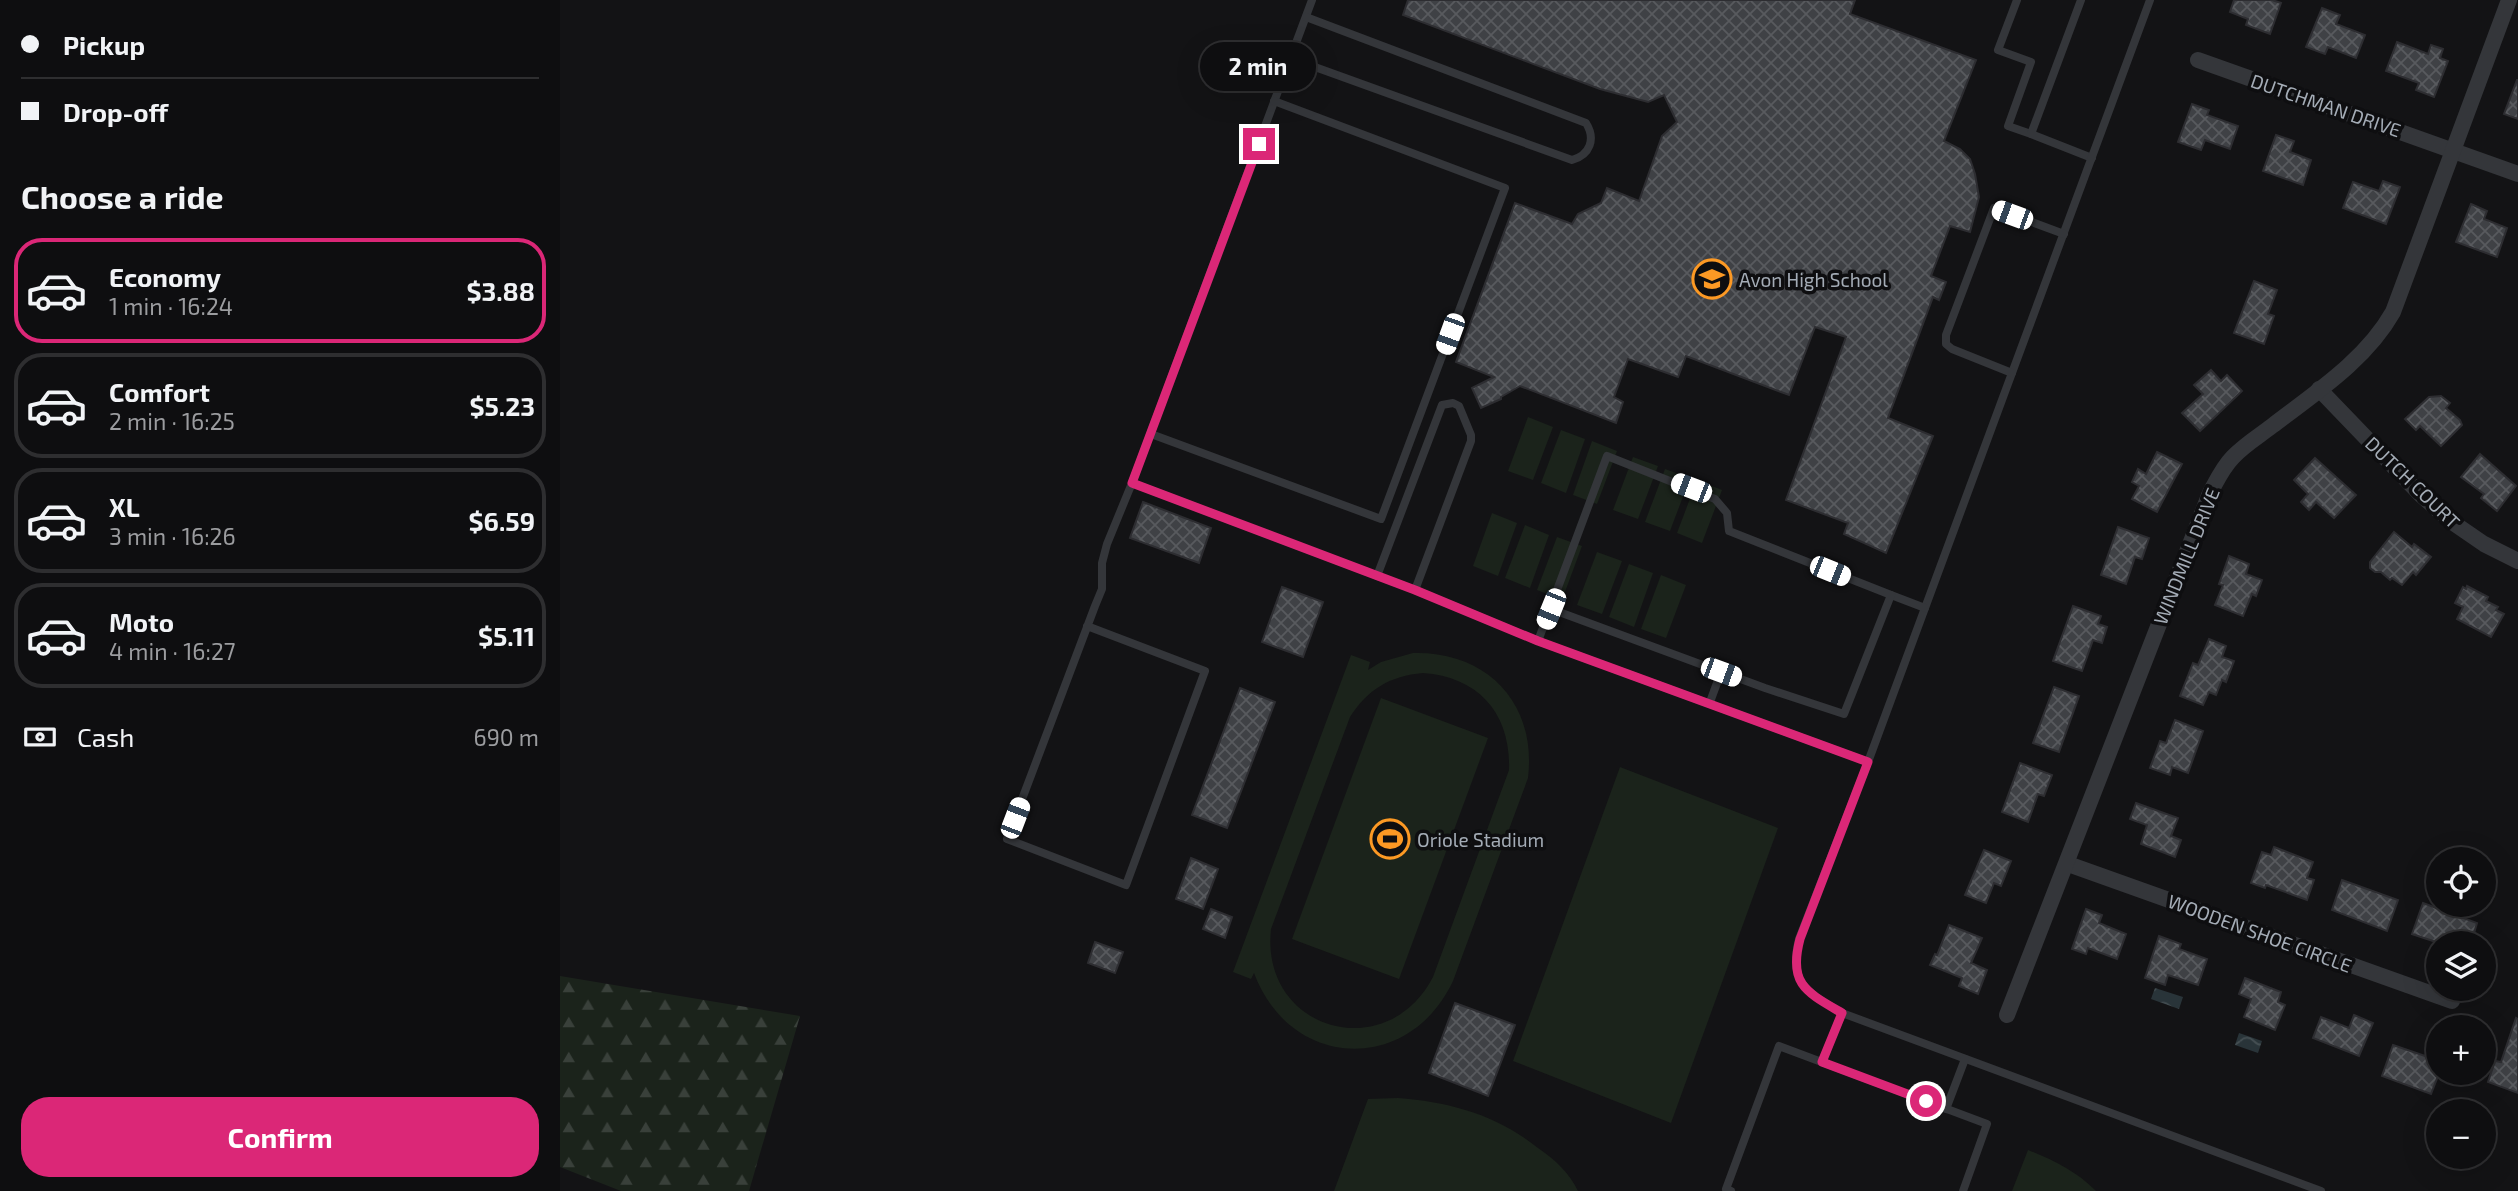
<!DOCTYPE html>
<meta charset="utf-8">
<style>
body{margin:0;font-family:"Exo 2",sans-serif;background:#1c1c1e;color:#f1f3f6;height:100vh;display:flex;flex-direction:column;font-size:26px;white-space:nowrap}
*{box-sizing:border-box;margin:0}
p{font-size:23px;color:#9b9c9f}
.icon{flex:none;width:38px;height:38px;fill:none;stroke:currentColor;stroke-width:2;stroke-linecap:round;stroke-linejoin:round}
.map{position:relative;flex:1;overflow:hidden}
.sheet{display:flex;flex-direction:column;background:#0e0e10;width:560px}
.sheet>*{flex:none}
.top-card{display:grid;align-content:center;height:154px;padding:0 21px;background:#0e0e10}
.fabs{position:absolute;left:1866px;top:847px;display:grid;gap:14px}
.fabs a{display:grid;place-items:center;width:70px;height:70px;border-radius:50%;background:#0e0e10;box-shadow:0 7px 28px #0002,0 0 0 2px #2e2e30;font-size:35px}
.end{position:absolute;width:32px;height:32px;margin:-16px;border:9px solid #db2777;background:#fff;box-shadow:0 0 0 4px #fff}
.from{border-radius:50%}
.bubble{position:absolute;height:49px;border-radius:24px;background:#0e0e10;box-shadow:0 7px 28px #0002,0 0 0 2px #2e2e30;font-size:23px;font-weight:700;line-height:49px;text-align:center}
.car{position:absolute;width:21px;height:42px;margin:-21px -10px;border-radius:9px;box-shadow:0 0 5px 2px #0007;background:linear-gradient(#fff 24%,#345 0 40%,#fff 0 76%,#345 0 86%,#fff 0)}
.top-card b{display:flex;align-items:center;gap:24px;height:66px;font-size:26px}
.top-card b+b{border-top:2px solid #2e2e30}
.top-card i{width:18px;height:18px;background:#f1f3f6}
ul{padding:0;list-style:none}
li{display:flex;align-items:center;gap:21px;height:105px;margin:0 14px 10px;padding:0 7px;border:4px solid #2e2e30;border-radius:28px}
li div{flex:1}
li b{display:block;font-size:26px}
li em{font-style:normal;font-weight:700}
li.selected{border-color:#db2777}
li>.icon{width:63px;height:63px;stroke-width:1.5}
h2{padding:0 21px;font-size:32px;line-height:84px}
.pay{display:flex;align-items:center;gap:18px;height:77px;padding:0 21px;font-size:26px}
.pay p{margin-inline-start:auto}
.action{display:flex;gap:14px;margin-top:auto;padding:14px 21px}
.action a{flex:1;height:80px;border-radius:28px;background:#db2777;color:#fff;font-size:28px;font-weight:700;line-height:80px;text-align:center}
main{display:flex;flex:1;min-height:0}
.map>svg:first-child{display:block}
</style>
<main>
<section class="sheet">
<div class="top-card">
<b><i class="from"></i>Pickup</b>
<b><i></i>Drop-off</b>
</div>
<h2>Choose a ride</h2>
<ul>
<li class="selected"><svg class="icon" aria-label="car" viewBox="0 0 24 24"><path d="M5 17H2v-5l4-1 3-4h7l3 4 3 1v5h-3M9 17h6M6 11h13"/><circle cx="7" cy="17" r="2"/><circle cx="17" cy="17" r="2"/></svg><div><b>Economy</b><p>1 min · 16:24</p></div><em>$3.88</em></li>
<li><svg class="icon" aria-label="car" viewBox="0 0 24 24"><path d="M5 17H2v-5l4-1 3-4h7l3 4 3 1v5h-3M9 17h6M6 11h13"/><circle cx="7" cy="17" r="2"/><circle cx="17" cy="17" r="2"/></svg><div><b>Comfort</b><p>2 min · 16:25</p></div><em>$5.23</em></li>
<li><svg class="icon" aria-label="car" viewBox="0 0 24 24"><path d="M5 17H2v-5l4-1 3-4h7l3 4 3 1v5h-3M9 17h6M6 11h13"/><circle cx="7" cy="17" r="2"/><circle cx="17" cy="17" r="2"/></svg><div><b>XL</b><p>3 min · 16:26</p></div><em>$6.59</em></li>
<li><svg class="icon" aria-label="car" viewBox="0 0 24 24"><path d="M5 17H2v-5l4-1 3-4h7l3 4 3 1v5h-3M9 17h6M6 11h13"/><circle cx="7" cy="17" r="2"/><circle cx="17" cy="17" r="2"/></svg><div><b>Moto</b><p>4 min · 16:27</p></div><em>$5.11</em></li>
</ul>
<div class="pay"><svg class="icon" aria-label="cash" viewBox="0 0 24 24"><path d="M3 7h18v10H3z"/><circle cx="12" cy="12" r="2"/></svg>Cash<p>690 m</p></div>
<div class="action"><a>Confirm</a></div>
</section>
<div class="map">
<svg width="1958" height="1191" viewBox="0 0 1958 1191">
<defs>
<pattern id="forest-firs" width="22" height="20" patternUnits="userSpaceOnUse" patternTransform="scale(1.75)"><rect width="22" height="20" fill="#1b231b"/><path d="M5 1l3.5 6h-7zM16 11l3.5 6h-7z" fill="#39403a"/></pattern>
<pattern id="water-waves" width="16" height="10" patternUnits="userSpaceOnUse" patternTransform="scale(1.75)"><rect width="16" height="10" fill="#293439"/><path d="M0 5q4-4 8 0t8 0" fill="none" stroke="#454f53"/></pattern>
<pattern id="building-cross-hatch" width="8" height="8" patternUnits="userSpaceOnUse" patternTransform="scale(1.75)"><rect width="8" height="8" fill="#3f4145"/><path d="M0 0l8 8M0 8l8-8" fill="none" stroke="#585a5e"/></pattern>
</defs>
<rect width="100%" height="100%" fill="#131315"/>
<!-- green -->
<g fill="#1b231b" fill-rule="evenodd">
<polygon points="968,417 993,427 973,480 948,471"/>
<polygon points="1001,430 1025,439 1006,493 981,483"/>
<polygon points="1032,441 1057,451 1037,504 1013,495"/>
<polygon points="1073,457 1098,466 1078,519 1053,510"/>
<polygon points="1105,469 1130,478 1110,531 1085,522"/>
<polygon points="1137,480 1162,490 1142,543 1117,533"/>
<polygon points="932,513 957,523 938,576 913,566"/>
<polygon points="965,525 989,535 970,588 945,578"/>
<polygon points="997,537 1022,546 1002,600 977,590"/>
<polygon points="1037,552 1062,561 1042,614 1017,605"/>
<polygon points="1069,564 1093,573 1074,627 1049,617"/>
<polygon points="1101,575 1126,585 1106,638 1081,629"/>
<path d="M853,653C927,651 977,703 968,778L893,981C849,1075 730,1070 694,973L691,979L673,972L791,655L810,662L808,670L821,662ZM863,673C919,677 951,714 949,770L873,977C826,1067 700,1030 711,929L790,717C808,689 830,676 863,673Z"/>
<polygon points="821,698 928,738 839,979 732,939"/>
<polygon points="1060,767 1218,828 1111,1123 953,1061"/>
<path d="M838,1098C890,1102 937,1115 978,1148C995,1160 1009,1172 1018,1191H774L808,1099Z"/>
<path d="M1468,1150C1493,1160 1516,1171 1536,1191H1452Z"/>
</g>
<!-- forest -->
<polygon fill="url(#forest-firs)" points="0,976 240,1016 189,1191 61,1191 0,1167"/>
<!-- water -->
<g fill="url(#water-waves)">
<polygon points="1595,988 1623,997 1619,1009 1591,999"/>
<polygon points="1679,1033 1702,1041 1698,1053 1675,1045"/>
</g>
<!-- building -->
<g fill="url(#building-cross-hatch)" stroke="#2d2d31" stroke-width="2">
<polygon points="848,0 1295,0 1290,14 1416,60 1384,141 1400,149 1410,159 1415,174 1419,197 1410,232 1390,226 1371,276 1386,282 1379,300 1373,297 1328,418 1373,436 1326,553 1284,534 1288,523 1226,500 1286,337 1255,327 1229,395 1126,356 1118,377 1068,359 1054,397 1063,402 1056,423 960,386 941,397 941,399 921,408 912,388 934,377 896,362 955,203 1012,224 1018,214 1041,203 1047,188 1079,201 1102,136 1117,122 1104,95 1088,102 1040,89 843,15"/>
<polygon points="1674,0 1712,0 1721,3 1710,34 1686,25 1688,19 1670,12"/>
<polygon points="1762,8 1780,15 1776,24 1805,35 1796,58 1768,47 1765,54 1746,47"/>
<polygon points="1837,42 1868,54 1871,45 1883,49 1880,58 1888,61 1874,97 1856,90 1859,83 1826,71"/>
<polygon points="1957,80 1958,80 1958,119 1944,114"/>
<polygon points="1632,104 1649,110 1647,115 1678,126 1670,149 1645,140 1641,150 1618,142"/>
<polygon points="1716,135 1734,141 1730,152 1751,160 1743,185 1703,171"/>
<polygon points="1823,181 1840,187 1826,224 1783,208 1793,182 1819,191"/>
<polygon points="1911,204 1927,211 1924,219 1947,228 1937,257 1896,242"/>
<polygon points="1694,281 1717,290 1708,314 1714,316 1704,344 1674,333"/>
<polygon points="1651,370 1661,381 1667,375 1682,391 1640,431 1622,413 1643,394 1634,385"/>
<polygon points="1881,396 1890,403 1886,408 1900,420 1902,425 1881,446 1860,426 1856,430 1845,419 1869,397"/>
<polygon points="1597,452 1622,464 1597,512 1572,499 1579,486 1572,482 1578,469 1586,474"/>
<polygon points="1920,454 1956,486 1937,511 1921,498 1924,494 1901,477"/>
<polygon points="1755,458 1796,495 1774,518 1756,502 1749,510 1741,502 1748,494 1734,480"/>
<polygon points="583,502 651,528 639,563 570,538"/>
<polygon points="1558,527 1589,538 1582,559 1575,557 1566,584 1541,575"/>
<polygon points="1834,532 1852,547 1854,544 1871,557 1856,575 1853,572 1842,585 1832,578 1830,580 1821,572 1815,572 1810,568 1810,562"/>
<polygon points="1669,556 1689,564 1686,574 1702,580 1696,596 1692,594 1683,616 1655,605 1663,585 1659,584"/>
<polygon points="1907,586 1928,597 1926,601 1938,607 1936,610 1944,614 1931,637 1897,619 1903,607 1895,603 1903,587 1906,589"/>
<polygon points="722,587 763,602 743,657 702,642"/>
<polygon points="1513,606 1541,616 1538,624 1547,627 1542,643 1533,640 1522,671 1493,661"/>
<polygon points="1649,639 1666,646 1662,657 1674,661 1666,682 1662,680 1656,695 1649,692 1643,705 1620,696 1633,663 1638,665"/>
<polygon points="1494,687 1519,696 1499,752 1473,743"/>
<polygon points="680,688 715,702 667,828 632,815"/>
<polygon points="1615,720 1643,731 1628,773 1612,767 1610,775 1590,768 1600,741 1606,743"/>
<polygon points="1460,763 1492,775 1484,796 1478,794 1468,822 1442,812"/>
<polygon points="1576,803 1618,818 1611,836 1621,840 1615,857 1581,844 1587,825 1570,819"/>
<polygon points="1714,847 1753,862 1747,878 1754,880 1747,900 1706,885 1705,888 1691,883 1702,852 1711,855"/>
<polygon points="1424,850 1451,861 1441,886 1434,883 1426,903 1405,895"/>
<polygon points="631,858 658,869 643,909 616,899"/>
<polygon points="1782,880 1838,900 1827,931 1772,910"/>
<polygon points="1863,903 1917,923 1912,940 1903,937 1901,943 1879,943 1852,934"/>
<polygon points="651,909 672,917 665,938 643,929"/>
<polygon points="1526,909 1542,915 1539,923 1566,934 1557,959 1528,948 1526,954 1512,949"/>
<polygon points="1389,925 1422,938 1411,963 1427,970 1418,994 1399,986 1402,978 1370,965 1375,954 1377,955"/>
<polygon points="1599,936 1621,944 1619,949 1647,959 1638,985 1608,975 1605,985 1585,978"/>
<polygon points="535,942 563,952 555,973 528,963"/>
<polygon points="1685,978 1721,992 1718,1002 1725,1005 1715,1030 1684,1017 1691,999 1679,994"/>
<polygon points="895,1003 955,1025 928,1096 869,1073"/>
<polygon points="1794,1015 1813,1023 1799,1056 1753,1038 1761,1017 1789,1028"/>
<polygon points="1956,1018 1958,1019 1958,1093 1928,1082 1935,1061 1941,1062"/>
<polygon points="1833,1045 1865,1056 1867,1051 1878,1055 1878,1076 1871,1094 1822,1076"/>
</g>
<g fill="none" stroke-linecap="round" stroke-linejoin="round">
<!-- service -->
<g stroke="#34363a" stroke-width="8">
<polyline points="752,0 572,483 855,590 978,641 1308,762"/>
<polyline points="1457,0 1438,50 1471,62 1448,126 1471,134"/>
<polyline points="1521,0 1471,134 1532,158"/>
<path d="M1590,0L1308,762L1239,939C1228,983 1247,992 1282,1013L1761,1191"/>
<path d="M730,58L1012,160C1030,155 1036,139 1026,123L746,17"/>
<polyline points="1452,373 1392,349 1386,344 1386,335 1434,208 1504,234"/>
<polyline points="591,434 821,519 945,188 714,101"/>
<polyline points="817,576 882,405 893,403 899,406 911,435 911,441 855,590"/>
<polyline points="1331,595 1365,608"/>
<polyline points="527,626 645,671 566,885 447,839 535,606 542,589 542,563 547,544 572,483"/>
<polyline points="978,641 1047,456 1155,499 1167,513 1169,531 1331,595 1284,714 1205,688 991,609"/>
<polyline points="1150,702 1161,672"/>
<polyline points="1262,1062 1282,1013"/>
<polyline points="1386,1109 1405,1059"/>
<polyline points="1171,1191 1166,1189 1219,1046 1427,1124 1403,1191"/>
</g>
<!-- minor -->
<g stroke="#34363a" stroke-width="16">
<polyline points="1638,60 1958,174"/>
<polyline points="1759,389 1861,495 1892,522 1924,544 1958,561"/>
<polyline points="1508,864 1892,1001"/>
<path d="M1447,1015L1650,493C1657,480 1663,467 1673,457C1684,445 1699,436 1712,426C1755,393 1806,360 1833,312L1949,0"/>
</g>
</g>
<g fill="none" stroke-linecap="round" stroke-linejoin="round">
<!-- route -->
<path stroke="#db2777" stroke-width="9" d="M699,144L572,483L855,590L978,641L1308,762L1240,939C1228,984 1246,992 1282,1013L1262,1062L1366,1101"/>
</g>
<!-- icons -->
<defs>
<g id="school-ring" transform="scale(2.0125)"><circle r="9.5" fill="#0e0e10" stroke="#fc9924" stroke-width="1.5"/><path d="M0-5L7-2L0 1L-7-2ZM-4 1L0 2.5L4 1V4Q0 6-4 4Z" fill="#fc9924"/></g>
<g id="stadium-ring" transform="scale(2.0125)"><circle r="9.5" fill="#0e0e10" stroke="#fc9924" stroke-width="1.5"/><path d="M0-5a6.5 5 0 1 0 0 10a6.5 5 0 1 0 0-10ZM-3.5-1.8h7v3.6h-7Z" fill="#fc9924"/></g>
</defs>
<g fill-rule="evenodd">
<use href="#school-ring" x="1152" y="279"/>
<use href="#stadium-ring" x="830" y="839"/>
</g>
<g text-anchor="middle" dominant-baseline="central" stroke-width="7" stroke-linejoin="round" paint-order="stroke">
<!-- street labels -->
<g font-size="19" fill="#a4acb6" stroke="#0e0e10">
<text transform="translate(1766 105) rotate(19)">DUTCHMAN DRIVE</text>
<text transform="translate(1853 482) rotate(44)">DUTCH COURT</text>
<text transform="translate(1626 556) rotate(-68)">WINDMILL DRIVE</text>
<text transform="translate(1700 933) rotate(20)">WOODEN SHOE CIRCLE</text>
</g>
<!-- poi labels -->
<g font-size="19" fill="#a4acb6" stroke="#0e0e10" text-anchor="start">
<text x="1179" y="279">Avon High School</text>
<text x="857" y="839">Oriole Stadium</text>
</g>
</g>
</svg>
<div class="fabs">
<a><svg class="icon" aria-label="locate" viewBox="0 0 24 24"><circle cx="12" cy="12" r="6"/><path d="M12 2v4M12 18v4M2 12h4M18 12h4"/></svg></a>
<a><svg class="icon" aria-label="layers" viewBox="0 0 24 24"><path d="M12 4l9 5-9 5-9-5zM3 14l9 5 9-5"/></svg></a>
<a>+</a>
<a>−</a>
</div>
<i class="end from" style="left:1366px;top:1101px"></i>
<i class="end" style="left:699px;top:144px"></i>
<div class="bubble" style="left:640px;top:42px;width:116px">2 min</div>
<i class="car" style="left:1452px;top:215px;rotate:290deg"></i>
<i class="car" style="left:890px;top:334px;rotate:200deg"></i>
<i class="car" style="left:1131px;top:488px;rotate:291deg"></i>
<i class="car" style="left:1270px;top:571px;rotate:112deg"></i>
<i class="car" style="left:991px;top:609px;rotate:202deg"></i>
<i class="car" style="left:1161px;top:672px;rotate:110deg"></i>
<i class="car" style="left:455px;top:818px;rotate:21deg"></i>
</div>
</main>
